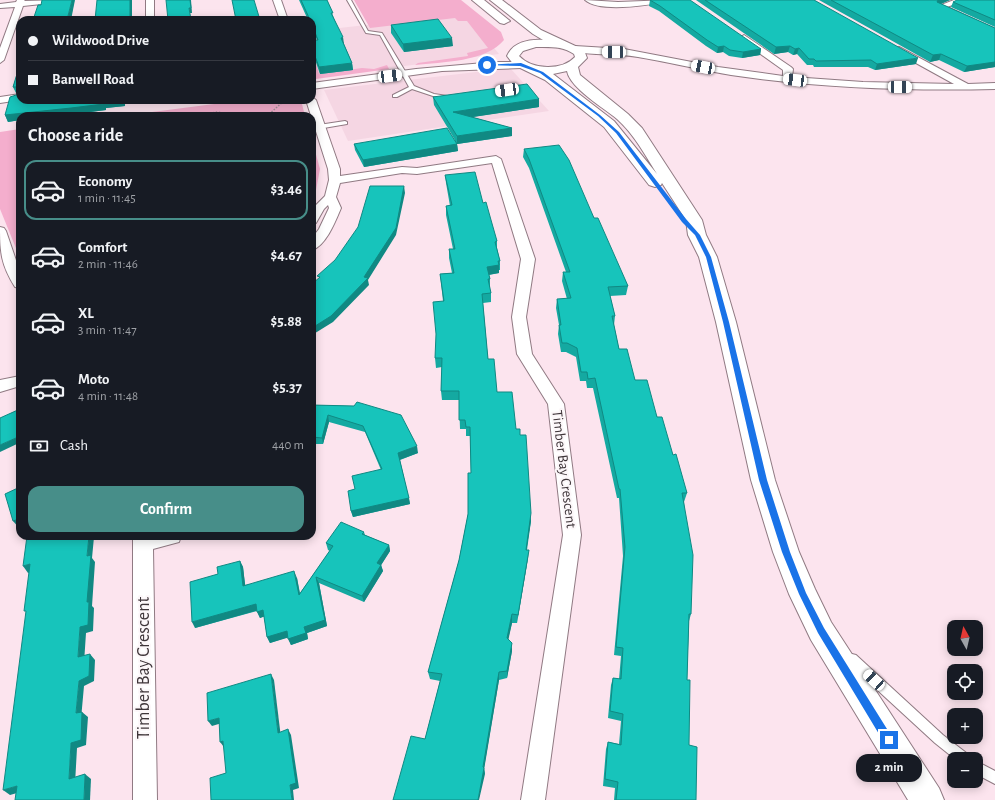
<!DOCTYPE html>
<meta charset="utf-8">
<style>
body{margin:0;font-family:"Alegreya Sans",sans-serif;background:#20242c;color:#f1f3f6;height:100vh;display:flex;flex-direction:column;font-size:15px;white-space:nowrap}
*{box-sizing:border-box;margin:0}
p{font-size:13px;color:#9ea1a6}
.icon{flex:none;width:22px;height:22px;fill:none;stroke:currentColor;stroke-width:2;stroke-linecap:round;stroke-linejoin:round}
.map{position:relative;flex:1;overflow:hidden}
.sheet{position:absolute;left:16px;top:112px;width:300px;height:428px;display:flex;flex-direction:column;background:#171b24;border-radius:12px;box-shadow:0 2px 10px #0003}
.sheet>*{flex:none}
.guide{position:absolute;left:16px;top:16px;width:300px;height:88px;border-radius:12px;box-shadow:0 2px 10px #0003;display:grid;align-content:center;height:88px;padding:0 12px;background:#171b24}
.needle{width:26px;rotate:352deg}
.tools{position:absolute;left:947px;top:620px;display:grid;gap:8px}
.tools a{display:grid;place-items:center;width:36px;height:36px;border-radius:8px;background:#171b24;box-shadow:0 2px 10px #0003;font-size:20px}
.end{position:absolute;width:18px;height:18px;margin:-9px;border:5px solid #1a73e8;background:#fff;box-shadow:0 0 0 2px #fff}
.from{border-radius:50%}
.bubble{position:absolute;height:28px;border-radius:12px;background:#171b24;box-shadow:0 2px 10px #0003;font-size:13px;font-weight:600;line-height:28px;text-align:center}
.car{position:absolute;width:12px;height:24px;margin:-12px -6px;border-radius:5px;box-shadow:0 0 3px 1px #0007;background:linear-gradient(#fff 24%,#345 0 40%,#fff 0 76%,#345 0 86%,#fff 0)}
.guide b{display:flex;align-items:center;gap:14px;height:38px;font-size:15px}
.guide b+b{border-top:1px solid #363941}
.guide i{width:10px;height:10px;background:#f1f3f6}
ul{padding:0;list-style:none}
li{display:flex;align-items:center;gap:12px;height:60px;margin:0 8px 6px;padding:0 4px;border:2px solid transparent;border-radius:12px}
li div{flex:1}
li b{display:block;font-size:15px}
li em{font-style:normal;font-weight:600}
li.active{border-color:#478e89}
li>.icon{width:36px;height:36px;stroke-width:1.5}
h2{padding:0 12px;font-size:18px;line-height:48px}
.pay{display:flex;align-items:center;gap:10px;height:44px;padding:0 12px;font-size:15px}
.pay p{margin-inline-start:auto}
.button{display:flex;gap:8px;margin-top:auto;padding:8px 12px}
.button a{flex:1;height:46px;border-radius:12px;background:#478e89;color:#fff;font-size:16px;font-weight:600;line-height:46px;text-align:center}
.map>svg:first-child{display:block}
</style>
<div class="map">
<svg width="995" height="800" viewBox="0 0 995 800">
<rect width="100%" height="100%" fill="#fce4ee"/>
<!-- built -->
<g fill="#f5d6e3">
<polygon points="466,14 499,54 318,77 312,60 312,31"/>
<polygon points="510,68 549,111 348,141 324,90"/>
</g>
<!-- green -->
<g fill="#f4aecd">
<path d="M354,0H461L501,32L504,40C486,62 442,62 415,65L418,63L468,56L467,53L488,48L467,21H458L455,18L370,28Z"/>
<polygon points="312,51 319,74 362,68 374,69 387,65 389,69 316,79 312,69"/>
<polygon points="245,100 301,100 305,116 121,116"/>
<polygon points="20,129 20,258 0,209 0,132"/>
<polygon points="312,140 320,169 312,211"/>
</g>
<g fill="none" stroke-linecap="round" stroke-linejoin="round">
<!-- lane casing -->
<g stroke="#907a83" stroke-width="2">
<g id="lane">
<polygon points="347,0 351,0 368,31 382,33 414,86 434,94 454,97 454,99 433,96 412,89 397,97 393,97 393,95 409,87 380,35 366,33"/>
<polygon points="345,121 347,122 347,124 312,130 312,126"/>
<polygon points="852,654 856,655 943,735 969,755 971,759 955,759 935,743 848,663 847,659 848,655"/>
<polygon points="976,761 995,771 995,784 976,774"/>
</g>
</g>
<!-- street casing -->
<g stroke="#907a83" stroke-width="2">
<g id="street">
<polygon points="17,0 25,0 24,1 64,0 60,2 23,6 4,60 0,63 0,48 15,7 0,8 0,4 16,2"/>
<rect x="146" y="0" width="8" height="20"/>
<polygon points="273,0 281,0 288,20 280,20"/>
<path d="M585,0L618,2L670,0L666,2C647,5 600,13 585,0Z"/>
<polygon points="954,0 966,0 947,7 995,29 995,35 936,7"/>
<path d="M744,35L791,67L793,69L792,77L863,82L954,84L896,52L895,50L896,48L899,47L968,84L995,83V89C907,91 819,88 731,75C700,70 669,62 638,57C617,53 593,56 572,51L571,49L575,46L624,49L718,67L783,76V70L741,40L740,38Z"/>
<polygon points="495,62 521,62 526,65 521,68 442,71 312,89 312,83 416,69"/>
<polygon points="20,94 20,100 0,103 0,97"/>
<path d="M312,97L316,100L340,169V176L402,167L417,168L496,156L501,159L535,259L526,317L532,354L564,404L581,535L545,800H521L563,535L548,404L517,354L512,317L521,259L492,163L417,174L402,173L340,183L336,197L341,208C336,220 326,246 312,250V238L319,229L329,208L328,205L324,209L316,223L312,224V209L325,196L329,180L328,169L306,100H312Z"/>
<path d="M0,227L4,228L6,231L20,272V288L15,287C1,265 0,252 0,227Z"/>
<polygon points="20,376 20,386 0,392 0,380"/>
<polygon points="133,536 181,536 179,542 153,549 157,800 133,800"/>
</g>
</g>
<!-- secondary casing -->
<g stroke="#907a83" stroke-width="2">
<g id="secondary">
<polygon points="472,0 484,0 510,21 504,24 500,23"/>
<path d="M490,0H502L541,30L584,50L587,58L578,67L580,75L628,114L642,128L702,220L706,235L717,257L736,322L775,480L799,552L815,589L831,622L939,788L944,800H908L811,640L789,594L773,552L751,480L716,322L699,257L688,235L686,220L662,183L661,185L655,187L649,185L604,127L545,80L514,65L507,56C513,42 529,39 543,40L533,34ZM536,47C550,47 563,46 574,54L575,57C562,71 532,70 519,56L523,51ZM567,71C570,88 604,108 617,119C634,134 645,155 657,174L614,121L553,74Z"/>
</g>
</g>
<!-- path -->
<g stroke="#a3929a" stroke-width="1.5" stroke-dasharray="1.5 1.5" stroke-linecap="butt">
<polyline points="189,116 218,112 235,116"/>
<polyline points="267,116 285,100"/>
<polyline points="20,148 18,153 20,160"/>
</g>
<!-- lane -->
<use href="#lane" fill="#fff" fill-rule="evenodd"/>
<!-- street -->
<use href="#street" fill="#fff" fill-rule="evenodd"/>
<!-- secondary -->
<use href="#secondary" fill="#fff" fill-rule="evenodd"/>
</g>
<!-- wall -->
<g fill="#14a9a1">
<polygon points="299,0 327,0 344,44 352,63 353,70 320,74 312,51 312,40 317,40 312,29 312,20 308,20"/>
<polygon points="650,0 761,49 760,55 742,58 729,56 723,52 717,53 706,46 659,11 649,6"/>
<polygon points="696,0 814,0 916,64 875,70 868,67 814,67 813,65 807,65 797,54 793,55 788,52 774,54"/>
<polygon points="819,0 950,0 941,4 995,28 995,67 964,72 939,60 930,62"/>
<polygon points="995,0 995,27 951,7 953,2"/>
<polygon points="391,25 453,46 404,52 391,33"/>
<polygon points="20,64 20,100 125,100 125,106 106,108 106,110 60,116 20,116 20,120 8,122 5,115 19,94 19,93 16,93 13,87"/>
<polygon points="433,97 539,99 539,107 472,117 512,128 512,136 457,144 458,151 364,167 355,150 354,144 455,140 434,105"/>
<polygon points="524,149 594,218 628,286 626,295 610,296 615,316 614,325 619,349 635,380 657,417 673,455 687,493 684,502 691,614 689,621 687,680 689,745 696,800 614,800 615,788 603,786 606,749 608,742 619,744 621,721 608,718 611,685 613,678 619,679 621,656 614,655 623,556 619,498 617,498 593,388 587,388 586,381 580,381 576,357 566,352 561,352 558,334 559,325 556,308 557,299 567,299 562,281 563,272 566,272 529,168 523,157"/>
<polygon points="445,175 483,203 497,241 497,248 500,261 500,270 499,270 499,273 489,275 490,279 490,287 489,288 491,293 491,302 483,303 488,359 497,392 516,429 531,521 527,550 528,558 517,623 512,623 508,639 512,651 507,678 499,680 484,768 485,774 425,739 440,681 430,679 428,672 459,560 468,514 471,473 470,436 466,436 466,429 460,429 459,400 442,400 441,391 442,367 436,368 435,358 443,301 440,274 452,273 449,258 449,249 453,249 446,215 446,206 450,206 446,183"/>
<polygon points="312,405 354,406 418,453 400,460 410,504 353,517 351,511 355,489 381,470 365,432 329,422 323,444 313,444 312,448"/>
<polygon points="364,532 365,535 389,545 390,551 381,565 383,571 364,602 319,583 327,626 307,633 308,639 291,645 288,637 270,643 267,637 264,616 260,618 257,611 195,628 218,574 240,561 243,567 245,585 297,578 300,593 330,551 328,550 326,543"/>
</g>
<!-- shaded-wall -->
<g fill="#108983">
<polygon points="72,0 75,0 71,20 67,20"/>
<rect x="130" y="0" width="2" height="20"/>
<polygon points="190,0 191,0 192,13 190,13 191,20 189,8"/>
<polygon points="938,0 950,0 935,6"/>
<polygon points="343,37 344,44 342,44 341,38"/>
<polygon points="452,38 453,46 404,52 403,44"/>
<polygon points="724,46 723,52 717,53 718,47"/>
<polygon points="790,46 788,52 774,54 776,47"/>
<polygon points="799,48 797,54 793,55 795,49"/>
<polygon points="761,49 760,55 742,58 743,52"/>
<polygon points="941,54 939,60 930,62 933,55"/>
<polygon points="918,58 916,64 875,70 877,64"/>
<polygon points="995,62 995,67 964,72 967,66"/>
<polygon points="352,63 353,70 320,74 319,67"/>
<polygon points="539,99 539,107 453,120 453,112"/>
<polygon points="120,100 125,100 125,106 106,108 106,110 74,114 60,116 20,116 20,120 8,122 5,115"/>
<polygon points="512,128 512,136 457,144 457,136"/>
<polygon points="457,144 458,151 364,167 363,160"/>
<polygon points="404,186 405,193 396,235 368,280 369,285 333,322 312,335 312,328 364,277"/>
<polygon points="499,265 499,273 487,275 487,267"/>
<polygon points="328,415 329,422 323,444 322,438"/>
<polygon points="16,438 19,443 0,452 0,445"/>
<polygon points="417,446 418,453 399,460 398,453"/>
<polygon points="409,498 410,504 353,517 351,511"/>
<polygon points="531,513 531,521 525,558 526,550"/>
<polygon points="16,520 20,525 20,529 13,521"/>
<polygon points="89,536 93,536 94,537 92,558 95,562 92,606 94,608 93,631 86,633 84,663 78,657 80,627 87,602 87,556"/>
<polygon points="389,545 390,551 378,570 377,563"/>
<polygon points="529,550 528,558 517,623 518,615"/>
<polygon points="240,561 243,567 246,592 243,586"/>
<polygon points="30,564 36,571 28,573 23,566"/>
<polygon points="381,565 383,571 364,602 362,596"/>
<polygon points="294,571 297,578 301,601 299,595"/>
<polygon points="316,577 319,583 327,626 307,633 308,639 291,645 288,639 304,627"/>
<polygon points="256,604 259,610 195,628 192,622"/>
<polygon points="263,610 266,616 260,618 257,612"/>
<polygon points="512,614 512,623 507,646 507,638"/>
<polygon points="287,631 290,637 270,643 267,637"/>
<polygon points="512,643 512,651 507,678 507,671"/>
<polygon points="90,654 95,660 94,681 84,686 81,719 76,713 79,681"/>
<polygon points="499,672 499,680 484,770 484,768 485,774 479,800 478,800"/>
<polygon points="271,674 274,680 281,738 278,733"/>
<polygon points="82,712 88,717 86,745 77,748 75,784 69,779 71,743"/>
<polygon points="219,718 222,723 212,726 208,721"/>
<polygon points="288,729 291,735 299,788 293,790 294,800 292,800 290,785"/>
<polygon points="223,741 224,747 220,742"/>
<polygon points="85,774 91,779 90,800 84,800"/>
<polygon points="17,786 24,791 10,795 3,790"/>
</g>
<!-- building -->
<g fill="#17c4bb" stroke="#108983">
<polygon points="42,0 72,0 67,20 33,20 38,5 41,5"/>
<polygon points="97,0 130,0 130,20 95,20"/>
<polygon points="166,0 190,0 191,8 189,8 191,20 168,20"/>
<polygon points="232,0 254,0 260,20 236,20"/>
<polygon points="301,0 327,0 333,13 331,13 343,37 341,38 352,63 319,67 312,48 312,40 318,40 312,25 312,20 310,20"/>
<polygon points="650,0 690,0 761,49 743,52 730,50 724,46 718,47 707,40 660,6"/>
<polygon points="705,0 814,0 918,58 877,64 871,60 816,61 814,59 809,59 799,48 795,49 790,46 776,47"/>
<polygon points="831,0 938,0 937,2 995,28 995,62 967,66 941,54 933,55"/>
<polygon points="957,0 995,0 995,20 953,2"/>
<polygon points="438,19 452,38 403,44 391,25"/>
<polygon points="20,64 20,100 120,100 104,102 104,104 71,108 5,115 10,97 19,94 18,87 13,87"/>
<polygon points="527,84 539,99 453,112 512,128 457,136 433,97"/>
<polygon points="447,128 457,144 363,160 354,144"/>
<polygon points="559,145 569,160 594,218 598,218 628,286 608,287 615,316 612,316 619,349 627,349 635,380 647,380 657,417 662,417 673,455 676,454 687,493 682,493 693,555 691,614 689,614 687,680 690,680 689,745 697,747 696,800 616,800 618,782 605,779 608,742 621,745 623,714 610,711 613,678 621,679 623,648 616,647 625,547 620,489 619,489 595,378 588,379 587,372 581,372 577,348 567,343 562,343 559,325 561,325 557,299 571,298 563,272 570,272 529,159 524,149"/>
<polygon points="475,172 483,203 486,202 491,220 497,241 495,242 500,261 498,261 499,265 487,267 490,279 488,279 491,293 482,294 488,359 494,359 497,392 512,392 516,429 520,429 520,435 526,435 531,513 526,550 529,550 518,615 512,614 507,638 512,643 507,671 499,672 483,767 484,768 478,800 393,800 411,736 425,739 442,674 428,672 459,560 468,514 468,473 471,473 470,427 466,427 465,420 459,420 459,391 441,391 442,358 435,358 436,334 433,302 444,301 440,274 454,273 449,249 455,249 446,206 452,205 445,175"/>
<polygon points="370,186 404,186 396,228 364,277 368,278 331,316 312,328 312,284 320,277 317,276 335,260 358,227"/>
<polygon points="357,402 401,415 417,446 398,453 409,498 351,511 348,491 355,489 352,476 382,469 363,426 328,415 322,438 312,437 312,405 354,406"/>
<polygon points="20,409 20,447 16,438 0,445 0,418"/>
<polygon points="20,487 20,526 18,527 16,520 13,521 5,494"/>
<polygon points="341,522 364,532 362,534 389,545 377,563 381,565 362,596 316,577 325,620 304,627 306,633 288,639 287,631 267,637 263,610 257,612 256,604 192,622 190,582 218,574 217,567 240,561 243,586 294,571 299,595 333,546 326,543"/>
<polygon points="27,536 89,536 87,556 91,555 87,602 89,602 88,625 80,627 78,657 90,654 89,676 79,681 76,713 82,712 81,740 71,743 69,779 85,774 84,800 15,800 17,786 3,790 26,611 24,611 30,564 23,566"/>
<polygon points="271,674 278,733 288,729 296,783 290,785 292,800 211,800 210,778 226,773 223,741 220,742 219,718 208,721 207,693"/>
</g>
<!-- route -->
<polygon fill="#1a73e8" points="521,63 543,72 600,115 619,132 686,219 700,235 711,257 729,322 767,480 790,552 806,593 824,628 892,737 893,740 892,744 889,745 885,744 818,633 799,594 782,552 759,480 723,322 706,257 695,235 682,222 616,133 598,116 540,73 520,66 485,65"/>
<g text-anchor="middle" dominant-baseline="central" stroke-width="4" stroke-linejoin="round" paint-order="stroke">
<!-- street labels -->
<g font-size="15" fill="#3e3539" stroke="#fcf7f9">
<text transform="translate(564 469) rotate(83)">Timber Bay Crescent</text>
</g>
<!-- near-street labels -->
<g font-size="18" fill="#3e3539" stroke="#fcf7f9">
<text transform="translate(144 668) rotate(-90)">Timber Bay Crescent</text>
</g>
</g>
</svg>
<div class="tools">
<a><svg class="needle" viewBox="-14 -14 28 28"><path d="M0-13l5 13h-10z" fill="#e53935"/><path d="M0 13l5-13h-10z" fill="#9ea1a6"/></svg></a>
<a><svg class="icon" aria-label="locate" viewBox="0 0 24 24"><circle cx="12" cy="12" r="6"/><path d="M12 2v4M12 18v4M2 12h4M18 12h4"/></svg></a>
<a>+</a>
<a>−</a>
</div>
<i class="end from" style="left:487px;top:65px"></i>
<i class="end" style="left:889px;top:740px"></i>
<div class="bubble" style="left:856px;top:754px;width:66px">2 min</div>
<i class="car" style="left:614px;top:52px;rotate:271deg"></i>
<i class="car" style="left:703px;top:67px;rotate:281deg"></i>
<i class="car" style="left:390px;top:76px;rotate:83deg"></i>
<i class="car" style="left:795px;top:80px;rotate:277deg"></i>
<i class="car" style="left:900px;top:87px;rotate:91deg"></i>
<i class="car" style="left:507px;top:90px;rotate:262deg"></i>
<i class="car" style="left:874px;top:680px;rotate:313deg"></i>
<div class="guide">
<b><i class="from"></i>Wildwood Drive</b>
<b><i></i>Banwell Road</b>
</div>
<section class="sheet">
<h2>Choose a ride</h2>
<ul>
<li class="active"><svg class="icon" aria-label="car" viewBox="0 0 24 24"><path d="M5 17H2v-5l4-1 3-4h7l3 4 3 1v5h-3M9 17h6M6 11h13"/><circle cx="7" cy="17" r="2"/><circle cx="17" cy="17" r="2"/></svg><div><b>Economy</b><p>1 min · 11:45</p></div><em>$3.46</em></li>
<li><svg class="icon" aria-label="car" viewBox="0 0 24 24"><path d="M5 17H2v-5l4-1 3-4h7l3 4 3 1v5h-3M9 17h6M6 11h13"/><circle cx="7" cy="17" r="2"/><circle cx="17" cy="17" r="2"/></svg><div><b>Comfort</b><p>2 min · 11:46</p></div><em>$4.67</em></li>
<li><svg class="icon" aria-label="car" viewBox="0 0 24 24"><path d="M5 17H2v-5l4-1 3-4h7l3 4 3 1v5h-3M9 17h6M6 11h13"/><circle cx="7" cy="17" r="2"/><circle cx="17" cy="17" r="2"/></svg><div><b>XL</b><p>3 min · 11:47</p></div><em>$5.88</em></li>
<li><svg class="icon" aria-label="car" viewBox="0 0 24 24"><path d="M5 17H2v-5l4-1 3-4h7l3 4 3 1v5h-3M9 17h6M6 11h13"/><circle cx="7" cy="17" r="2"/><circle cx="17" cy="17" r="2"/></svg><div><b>Moto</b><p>4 min · 11:48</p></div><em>$5.37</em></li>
</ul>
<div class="pay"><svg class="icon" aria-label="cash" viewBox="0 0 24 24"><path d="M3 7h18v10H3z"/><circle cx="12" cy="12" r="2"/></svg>Cash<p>440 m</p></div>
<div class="button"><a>Confirm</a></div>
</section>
</div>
